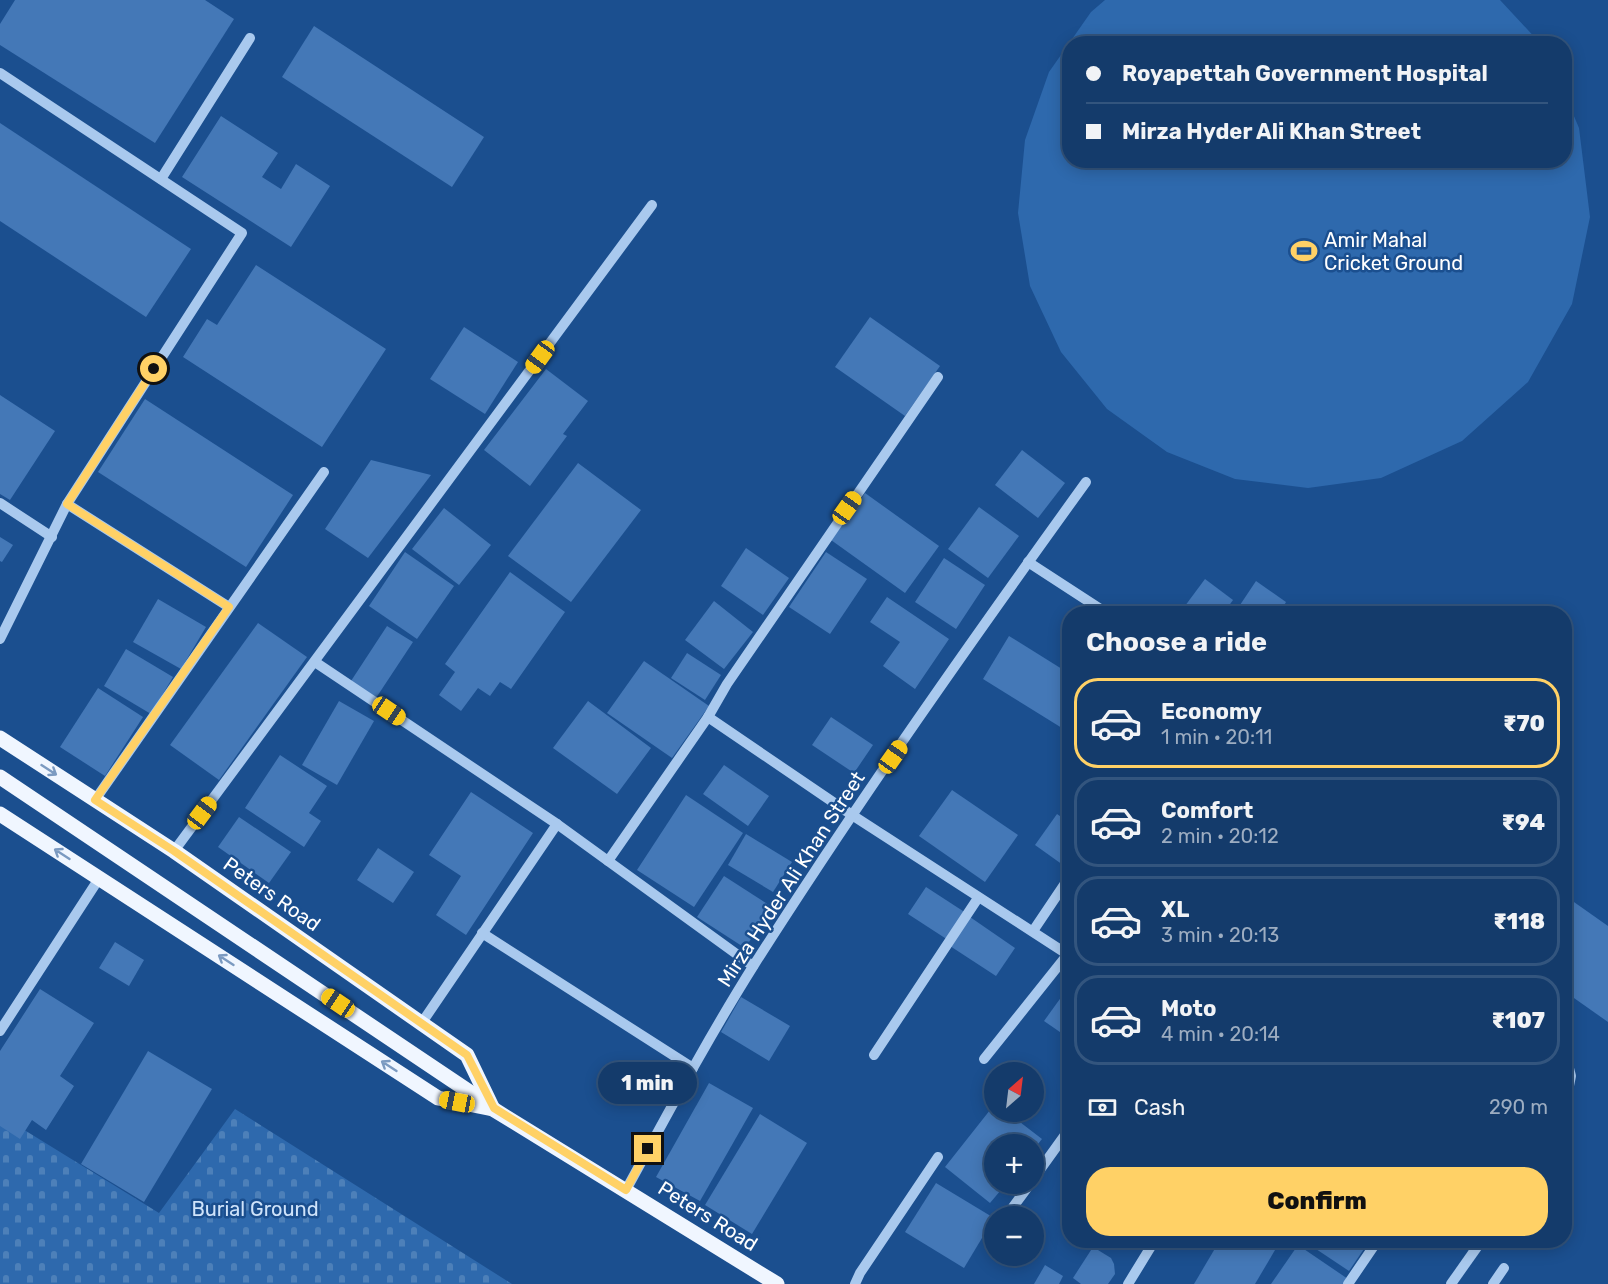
<!DOCTYPE html>
<meta charset="utf-8">
<style>
body{margin:0;font-family:Rubik,sans-serif;background:#1d4271;color:#f1f3f6;height:100vh;display:flex;flex-direction:column;font-size:22px;white-space:nowrap}
*{box-sizing:border-box;margin:0}
p{font-size:20px;color:#9dadc1}
.icon{flex:none;width:33px;height:33px;fill:none;stroke:currentColor;stroke-width:2;stroke-linecap:round;stroke-linejoin:round}
.map{position:relative;flex:1;overflow:hidden}
.sheet{position:absolute;left:1062px;top:606px;width:510px;height:642px;display:flex;flex-direction:column;background:#143b6b;border-radius:24px;box-shadow:0 3px 15px #0003,0 0 0 2px #33557e}
.sheet>*{flex:none}
.top-card{position:absolute;left:1062px;top:36px;width:510px;height:132px;border-radius:24px;box-shadow:0 3px 15px #0003,0 0 0 2px #33557e;display:grid;align-content:center;height:132px;padding:0 24px;background:#143b6b}
.needle{width:39px;rotate:28deg}
.tools{position:absolute;left:984px;top:1062px;display:grid;gap:12px}
.tools a{display:grid;place-items:center;width:60px;height:60px;border-radius:50%;background:#143b6b;box-shadow:0 3px 15px #0003,0 0 0 2px #33557e;font-size:30px}
.end{position:absolute;width:27px;height:27px;margin:-14px;border:8px solid #ffd166;background:#111;box-shadow:0 0 0 3px #111}
.from{border-radius:50%}
.bubble{position:absolute;height:42px;border-radius:21px;background:#143b6b;box-shadow:0 3px 15px #0003,0 0 0 2px #33557e;font-size:20px;font-weight:800;line-height:42px;text-align:center}
.car{position:absolute;width:18px;height:36px;margin:-18px -9px;border-radius:8px;box-shadow:0 0 4px 2px #0007;background:linear-gradient(#f5c518 24%,#345 0 40%,#f5c518 0 76%,#345 0 86%,#f5c518 0)}
.top-card b{display:flex;align-items:center;gap:21px;height:57px;font-size:22px}
.top-card b+b{border-top:2px solid #33557e}
.top-card i{width:15px;height:15px;background:#f1f3f6}
ul{padding:0;list-style:none}
li{display:flex;align-items:center;gap:18px;height:90px;margin:0 12px 9px;padding:0 12px;border:3px solid #33557e;border-radius:24px}
li div{flex:1}
li b{display:block;font-size:22px}
li em{font-style:normal;font-weight:800}
li.active{border-color:#ffd166}
li>.icon{width:54px;height:54px;stroke-width:1.5}
h2{padding:0 24px;font-size:27px;line-height:72px}
.pay{display:flex;align-items:center;gap:15px;height:66px;padding:0 24px;font-size:22px}
.pay p{margin-inline-start:auto}
.button{display:flex;gap:12px;margin-top:auto;padding:12px 24px}
.button a{flex:1;height:69px;border-radius:24px;background:#ffd166;color:#111;font-size:24px;font-weight:800;line-height:69px;text-align:center}
.map>svg:first-child{display:block}
</style>
<div class="map">
<svg width="1608" height="1284" viewBox="0 0 1608 1284">
<defs>
<pattern id="cemetery-stones" width="16" height="16" patternUnits="userSpaceOnUse" patternTransform="scale(1.5)"><rect width="16" height="16" fill="#2e69ad"/><path d="M2 7V4a2 2 0 0 1 4 0v3zM10 15v-3a2 2 0 0 1 4 0v3z" fill="#4d80b9"/></pattern>
</defs>
<rect width="100%" height="100%" fill="#1b4f8f"/>
<!-- cemetery -->
<polygon fill="url(#cemetery-stones)" points="235,1109 512,1284 0,1284 0,1115 159,1213"/>
<!-- green -->
<polygon fill="#2e69ad" points="1105,0 1500,0 1540,43 1070,44 1070,160 1564,160 1565,95 1579,128 1590,217 1572,304 1528,382 1462,441 1381,478 1308,488 1235,479 1167,452 1107,409 1061,352 1030,286 1018,213 1025,140 1049,72 1091,12"/>
<!-- building -->
<g fill="#4478b7">
<polygon points="15,0 205,0 234,19 155,143 0,45 0,24"/>
<polygon points="314,26 484,137 452,187 282,77"/>
<polygon points="221,116 278,153 262,177 281,189 296,164 330,186 291,247 182,177"/>
<polygon points="0,123 191,249 146,317 0,221"/>
<polygon points="256,265 386,349 322,447 183,357 207,319 217,325"/>
<polygon points="870,317 940,366 905,416 835,367"/>
<polygon points="464,327 518,362 485,414 430,379"/>
<polygon points="546,369 588,401 563,434 567,436 530,486 484,450"/>
<polygon points="0,395 55,431 10,500 0,494"/>
<polygon points="145,399 293,495 246,567 98,472"/>
<polygon points="1022,450 1065,483 1038,518 995,485"/>
<polygon points="371,460 431,475 368,558 325,529"/>
<polygon points="578,463 641,510 571,602 508,556"/>
<polygon points="865,493 939,546 905,593 831,540"/>
<polygon points="979,507 1019,536 988,578 948,549"/>
<polygon points="444,508 491,545 459,585 412,549"/>
<polygon points="0,537 13,545 2,562 0,561"/>
<polygon points="746,548 789,578 763,615 721,586"/>
<polygon points="405,552 454,586 417,639 369,606"/>
<polygon points="826,552 867,579 830,634 789,607"/>
<polygon points="944,558 985,585 956,629 915,602"/>
<polygon points="510,572 565,612 511,689 500,682 490,696 478,688 461,711 439,695 455,672 445,664"/>
<polygon points="1205,579 1233,600 1223,614 1179,614"/>
<polygon points="1256,581 1286,602 1279,614 1234,614"/>
<polygon points="887,597 949,639 915,689 883,666 900,642 870,622"/>
<polygon points="158,599 206,627 181,669 133,642"/>
<polygon points="714,601 753,632 724,669 685,640"/>
<polygon points="258,623 307,657 219,780 170,745"/>
<polygon points="387,626 413,642 376,698 351,681"/>
<polygon points="1009,636 1070,674 1070,733 983,679"/>
<polygon points="126,649 173,677 151,714 104,686"/>
<polygon points="687,653 721,675 705,700 671,678"/>
<polygon points="644,661 709,706 672,758 607,713"/>
<polygon points="98,688 143,717 105,776 60,747"/>
<polygon points="339,701 374,721 337,785 302,765"/>
<polygon points="588,701 651,748 617,794 553,748"/>
<polygon points="831,717 873,745 854,773 812,745"/>
<polygon points="280,755 327,786 309,813 321,821 304,847 245,808"/>
<polygon points="724,765 769,796 748,826 703,794"/>
<polygon points="952,790 1018,835 985,882 919,836"/>
<polygon points="471,792 533,833 466,935 436,915 461,876 429,855"/>
<polygon points="686,795 743,833 694,907 637,870"/>
<polygon points="1057,814 1070,823 1070,856 1063,865 1035,845"/>
<polygon points="239,817 291,852 269,883 218,847"/>
<polygon points="746,834 792,862 773,892 728,865"/>
<polygon points="378,848 414,872 393,903 357,880"/>
<polygon points="724,876 772,907 745,948 697,917"/>
<polygon points="926,887 966,913 948,940 908,914"/>
<polygon points="1564,895 1608,926 1608,1022 1564,991"/>
<polygon points="970,917 1015,948 996,976 950,946"/>
<polygon points="115,942 144,960 129,986 99,968"/>
<polygon points="1070,985 1070,1039 1044,1021"/>
<polygon points="40,989 94,1023 60,1076 74,1086 46,1130 32,1120 20,1139 0,1126 0,1051"/>
<polygon points="741,997 790,1026 769,1061 721,1032"/>
<polygon points="148,1051 212,1089 144,1202 81,1164"/>
<polygon points="709,1083 753,1108 700,1201 656,1177"/>
<polygon points="994,1105 994,1112 1007,1112 1042,1139 1034,1149 1034,1144 994,1144 994,1184 1006,1184 990,1203 945,1167"/>
<polygon points="760,1114 807,1143 752,1234 705,1205"/>
<polygon points="936,1183 994,1218 964,1268 905,1232"/>
<polygon points="1220,1240 1281,1240 1255,1284 1194,1284"/>
<polygon points="1317,1240 1370,1240 1349,1271 1313,1247"/>
<polygon points="1298,1245 1348,1279 1345,1284 1271,1284"/>
<polygon points="1093,1247 1111,1258 1114,1264 1115,1274 1108,1284 1081,1284 1073,1278"/>
<polygon points="1045,1265 1063,1276 1059,1284 1034,1284"/>
</g>
<g fill="none" stroke-linecap="round" stroke-linejoin="round">
<!-- minor -->
<g stroke="#a9c9ee" stroke-width="10">
<polyline points="0,73 242,233 67,504 0,639"/>
<polyline points="161,179 250,38"/>
<polyline points="0,503 52,537"/>
<polyline points="67,504 229,607"/>
<polyline points="1028,562 1108,614"/>
<polyline points="315,662 557,824 753,966"/>
<polyline points="708,717 852,815 1070,956"/>
<polyline points="95,800 324,472"/>
<polyline points="174,851 652,205"/>
<polyline points="608,861 708,717 727,684 938,377"/>
<polyline points="1033,931 1070,876"/>
<polyline points="482,933 693,1068"/>
<polyline points="421,1024 557,824"/>
<polyline points="0,1031 100,877"/>
<polyline points="1564,1049 1571,1076 1564,1110"/>
<polyline points="874,1055 978,898"/>
<polyline points="984,1059 1067,955"/>
<polyline points="1034,1178 1070,1128"/>
<path d="M626,1190C667,1115 708,1038 754,965C859,800 972,640 1086,482"/>
<polyline points="1013,1207 1030,1184"/>
<polyline points="855,1284 860,1273 938,1157"/>
<polyline points="1128,1284 1155,1240"/>
<polyline points="1348,1284 1378,1240"/>
<polyline points="1451,1284 1482,1240"/>
<polyline points="1493,1284 1504,1268"/>
</g>
<!-- major -->
<g stroke="#f0f6ff" stroke-width="15">
<polyline points="0,738 174,851 467,1055 493,1109"/>
<polyline points="0,777 489,1105"/>
<polyline points="0,814 438,1098 493,1109 777,1284"/>
</g>
</g>
<!-- one-way arrows -->
<defs><path id="oneway-shaft" d="M-6 0H5M1.5-3L5.5 0L1.5 3" fill="none" stroke-width="1.6" stroke-linecap="round" stroke-linejoin="round" transform="scale(1.5)"/></defs>
<g stroke="#7b9ac1">
<use href="#oneway-shaft" transform="translate(49 770) rotate(33)"/>
<use href="#oneway-shaft" transform="translate(62 854) rotate(-147)"/>
<use href="#oneway-shaft" transform="translate(226 960) rotate(-147)"/>
<use href="#oneway-shaft" transform="translate(389 1066) rotate(-147)"/>
</g>
<g fill="none" stroke-linecap="round" stroke-linejoin="round">
<!-- route -->
<polyline stroke="#ffd166" stroke-width="8" points="154,369 67,504 229,607 95,800 174,851 467,1055 494,1108 626,1190 648,1149"/>
</g>
<!-- icons -->
<defs>
<g id="stadium-bare" transform="scale(2.07)"><path d="M0-5a6.5 5 0 1 0 0 10a6.5 5 0 1 0 0-10ZM-3.5-1.8h7v3.6h-7Z" fill="#ffd166" stroke="#1b4f8f" stroke-width="2.5" paint-order="stroke"/></g>
</defs>
<g fill-rule="evenodd">
<use href="#stadium-bare" x="1304" y="251"/>
</g>
<g text-anchor="middle" dominant-baseline="central" stroke-width="5" stroke-linejoin="round" paint-order="stroke">
<!-- poi labels -->
<g font-size="20" fill="#fff" stroke="#1b4f8f" text-anchor="start">
<text x="1324" y="240">Amir Mahal<tspan x="1324" dy="23">Cricket Ground</tspan></text>
</g>
<!-- street labels -->
<g font-size="20" fill="#fff" stroke="#1b4f8f">
<text transform="translate(791 879) rotate(-57)">Mirza Hyder Ali Khan Street</text>
<text transform="translate(272 894) rotate(35)">Peters Road</text>
<text transform="translate(708 1216) rotate(32)">Peters Road</text>
</g>
<!-- park labels -->
<g font-size="20" fill="#cfe3fa" stroke="#1b4f8f">
<text x="255" y="1209">Burial Ground</text>
</g>
</g>
</svg>
<div class="tools">
<a><svg class="needle" viewBox="-14 -14 28 28"><path d="M0-13l5 13h-10z" fill="#e53935"/><path d="M0 13l5-13h-10z" fill="#9dadc1"/></svg></a>
<a>+</a>
<a>−</a>
</div>
<i class="end from" style="left:154px;top:369px"></i>
<i class="end" style="left:648px;top:1149px"></i>
<div class="bubble" style="left:598px;top:1062px;width:99px">1 min</div>
<i class="car" style="left:540px;top:357px;rotate:216deg"></i>
<i class="car" style="left:847px;top:508px;rotate:35deg"></i>
<i class="car" style="left:389px;top:711px;rotate:124deg"></i>
<i class="car" style="left:893px;top:757px;rotate:35deg"></i>
<i class="car" style="left:202px;top:813px;rotate:37deg"></i>
<i class="car" style="left:338px;top:1003px;rotate:304deg"></i>
<i class="car" style="left:457px;top:1102px;rotate:281deg"></i>
<div class="top-card">
<b><i class="from"></i>Royapettah Government Hospital</b>
<b><i></i>Mirza Hyder Ali Khan Street</b>
</div>
<section class="sheet">
<h2>Choose a ride</h2>
<ul>
<li class="active"><svg class="icon" aria-label="car" viewBox="0 0 24 24"><path d="M5 17H2v-5l4-1 3-4h7l3 4 3 1v5h-3M9 17h6M6 11h13"/><circle cx="7" cy="17" r="2"/><circle cx="17" cy="17" r="2"/></svg><div><b>Economy</b><p>1 min · 20:11</p></div><em>₹70</em></li>
<li><svg class="icon" aria-label="car" viewBox="0 0 24 24"><path d="M5 17H2v-5l4-1 3-4h7l3 4 3 1v5h-3M9 17h6M6 11h13"/><circle cx="7" cy="17" r="2"/><circle cx="17" cy="17" r="2"/></svg><div><b>Comfort</b><p>2 min · 20:12</p></div><em>₹94</em></li>
<li><svg class="icon" aria-label="car" viewBox="0 0 24 24"><path d="M5 17H2v-5l4-1 3-4h7l3 4 3 1v5h-3M9 17h6M6 11h13"/><circle cx="7" cy="17" r="2"/><circle cx="17" cy="17" r="2"/></svg><div><b>XL</b><p>3 min · 20:13</p></div><em>₹118</em></li>
<li><svg class="icon" aria-label="car" viewBox="0 0 24 24"><path d="M5 17H2v-5l4-1 3-4h7l3 4 3 1v5h-3M9 17h6M6 11h13"/><circle cx="7" cy="17" r="2"/><circle cx="17" cy="17" r="2"/></svg><div><b>Moto</b><p>4 min · 20:14</p></div><em>₹107</em></li>
</ul>
<div class="pay"><svg class="icon" aria-label="cash" viewBox="0 0 24 24"><path d="M3 7h18v10H3z"/><circle cx="12" cy="12" r="2"/></svg>Cash<p>290 m</p></div>
<div class="button"><a>Confirm</a></div>
</section>
</div>
